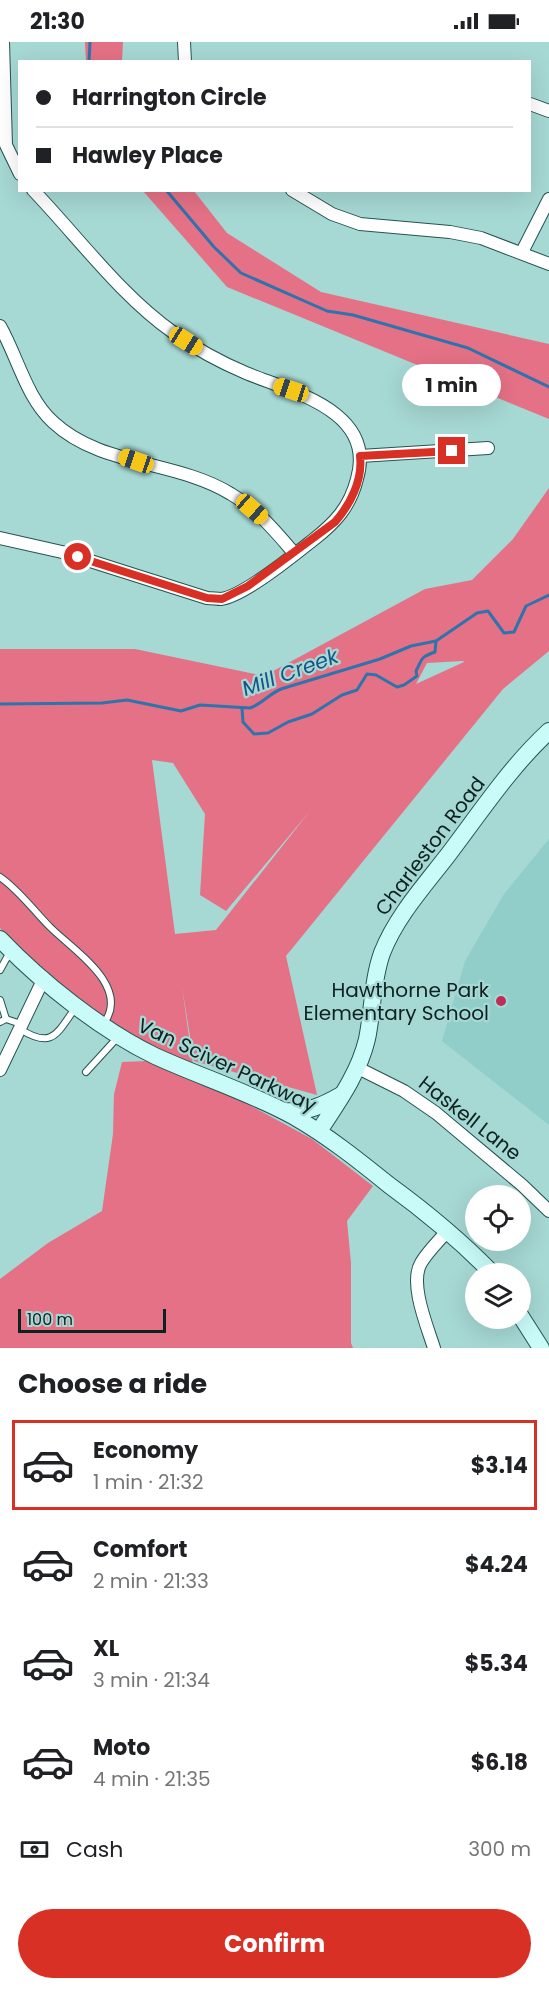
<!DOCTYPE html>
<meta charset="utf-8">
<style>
body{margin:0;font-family:Poppins,sans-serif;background:#f2f2f2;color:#202124;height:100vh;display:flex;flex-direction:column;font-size:22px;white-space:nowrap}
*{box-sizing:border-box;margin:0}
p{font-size:20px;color:#757577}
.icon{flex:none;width:33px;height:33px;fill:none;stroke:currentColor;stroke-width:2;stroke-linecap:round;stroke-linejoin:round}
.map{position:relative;height:1306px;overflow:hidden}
.side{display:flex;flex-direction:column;background:#fff;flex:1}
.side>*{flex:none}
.banner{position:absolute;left:18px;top:18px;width:513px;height:132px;border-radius:0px;box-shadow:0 6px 24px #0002;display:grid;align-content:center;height:132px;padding:0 18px;background:#fff}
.fabs{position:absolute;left:465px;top:1143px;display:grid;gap:12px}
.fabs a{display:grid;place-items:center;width:66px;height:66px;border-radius:50%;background:#fff;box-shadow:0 6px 24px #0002;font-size:30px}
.scale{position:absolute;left:18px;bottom:15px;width:148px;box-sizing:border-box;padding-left:6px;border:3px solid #0d2120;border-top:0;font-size:16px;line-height:21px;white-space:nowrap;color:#0d2120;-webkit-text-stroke:4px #a6d8d4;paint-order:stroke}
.end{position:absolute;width:27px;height:27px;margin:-14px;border:8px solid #d93025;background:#fff;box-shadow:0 0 0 3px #fff}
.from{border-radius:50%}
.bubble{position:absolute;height:42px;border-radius:21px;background:#fff;box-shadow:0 6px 24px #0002;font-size:20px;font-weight:700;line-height:42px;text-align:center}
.car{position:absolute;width:18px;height:36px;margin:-18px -9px;border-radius:8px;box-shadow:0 0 4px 2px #0007;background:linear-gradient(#f5c518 24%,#345 0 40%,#f5c518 0 76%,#345 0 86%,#f5c518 0)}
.banner b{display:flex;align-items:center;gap:21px;height:57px;font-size:22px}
.banner b+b{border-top:2px solid #e0e0e0}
.banner i{width:15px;height:15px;background:#202124}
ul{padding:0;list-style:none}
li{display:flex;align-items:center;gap:18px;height:90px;margin:0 12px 9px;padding:0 6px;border:3px solid transparent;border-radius:0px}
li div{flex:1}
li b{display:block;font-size:22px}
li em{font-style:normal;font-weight:700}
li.on{border-color:#d93025}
li>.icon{width:54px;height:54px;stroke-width:1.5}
h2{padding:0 18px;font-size:27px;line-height:72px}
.pay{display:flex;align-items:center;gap:15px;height:66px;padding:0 18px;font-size:22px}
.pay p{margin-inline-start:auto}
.action{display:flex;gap:12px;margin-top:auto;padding:12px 18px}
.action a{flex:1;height:69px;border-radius:36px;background:#d93025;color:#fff;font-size:24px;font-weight:700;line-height:69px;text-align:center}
.status{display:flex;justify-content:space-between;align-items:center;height:42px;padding:0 30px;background:#fff;direction:ltr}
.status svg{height:16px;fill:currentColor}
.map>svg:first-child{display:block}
</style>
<div class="status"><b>21:30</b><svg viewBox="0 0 49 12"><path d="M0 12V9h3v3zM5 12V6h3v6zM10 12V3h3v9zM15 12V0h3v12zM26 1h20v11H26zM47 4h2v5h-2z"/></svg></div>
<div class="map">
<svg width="549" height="1306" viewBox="0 0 549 1306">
<rect width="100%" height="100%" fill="#a6d8d4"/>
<!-- built -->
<polygon fill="#91ceca" points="549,797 549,1083 442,999 465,919 504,852"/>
<!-- green -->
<g fill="#e57186" fill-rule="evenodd">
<polygon points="85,0 123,0 122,19 86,19"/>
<polygon points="143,149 194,149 227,191 321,250 549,302 549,377 227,245"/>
<path d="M549,446V609L503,647L286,914L317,1053L194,1019L182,945L194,1030L37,936L0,886V607H135L264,634L425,547L472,538L513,497ZM463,619L464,620L416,642L427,621ZM152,718L173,721L205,772L200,853L226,869L310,769L216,888L175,892Z"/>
<polygon points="147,1019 244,1060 312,1097 373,1144 347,1179 351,1221 351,1301 353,1306 0,1306 0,1237 48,1201 102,1169 113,1092 114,1052 122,1020"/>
</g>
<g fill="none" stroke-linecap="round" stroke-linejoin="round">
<!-- stream -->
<g stroke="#2f73ad" stroke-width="3">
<polyline points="89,20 90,0"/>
<polyline points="166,148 214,205 241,231 327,269 353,273 468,306 549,345"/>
<path d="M0,662L102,661L127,658L181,669L200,663L250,666C262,662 269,652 281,647L380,617L411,604L436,599L477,571L488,569L504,591L514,590L526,564L549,553"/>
<path d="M242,666L243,680L254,692L268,691L288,680L312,672L342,653L357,648L367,632L376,633L397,645L404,643L417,634L416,629C423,616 419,616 435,610L436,599"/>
</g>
<!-- lane casing -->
<g stroke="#235451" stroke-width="8">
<g id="lane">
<path d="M0,835C19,848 34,869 50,885C73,908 131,944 104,981"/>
<polyline points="0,928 10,910"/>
<polyline points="0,958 6,977"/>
<polyline points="0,980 6,977 21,982"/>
<path d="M20,987C53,1008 57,991 76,965"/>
<polyline points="86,1030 118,995"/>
</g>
</g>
<!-- street casing -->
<g stroke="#235451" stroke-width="14">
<g id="street">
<polyline points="3,0 6,103 20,132"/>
<polyline points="184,0 185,20"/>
<polyline points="530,62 549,69"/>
<polyline points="292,148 332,172 360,182 450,190 481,196 549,222"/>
<polyline points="522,210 549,157"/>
<path d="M0,284C18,316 26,355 53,380C101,425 176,418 231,452C257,467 275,489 294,511"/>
<polyline points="360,414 488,406"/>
<path d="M0,496L62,510L207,556C212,556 217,557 221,557C244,554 294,513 313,498C335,481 350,465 357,437C377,369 292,350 246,331C220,320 196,307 174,291C121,254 78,195 33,148"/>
<polyline points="358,1026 404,1049 436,1071 522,1143 549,1169"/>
<polyline points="0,1028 44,936"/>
<path d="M434,1306C427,1284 409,1241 421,1221C428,1209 439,1199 448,1188"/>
</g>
</g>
<!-- secondary casing -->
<g stroke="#235451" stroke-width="18">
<g id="secondary">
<path d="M0,897C41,940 101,988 155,1014C201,1035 249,1050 293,1074C328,1094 358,1118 389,1143C426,1170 461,1199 493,1232"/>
<path d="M284,1069C306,1071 322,1064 341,1053"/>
<path d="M319,1089C338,1060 359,1031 367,997C373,968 372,939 382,911C396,875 424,844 448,813C480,771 510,725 549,689"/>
<polyline points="520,1273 541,1306"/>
</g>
</g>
<!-- lane -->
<use href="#lane" stroke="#fff" stroke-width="6"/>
<!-- street -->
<use href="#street" stroke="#fff" stroke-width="12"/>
<!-- secondary -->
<use href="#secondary" stroke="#c9fbf8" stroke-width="16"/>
</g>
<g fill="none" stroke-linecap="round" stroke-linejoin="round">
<!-- route -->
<path stroke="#d93025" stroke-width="8" d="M78,515L207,556L222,557L248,544L335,480C350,463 363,438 360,414L452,409"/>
</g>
<!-- markers -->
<circle fill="#bd2d55" stroke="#a6d8d4" stroke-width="2" cx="501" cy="959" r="6"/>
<g text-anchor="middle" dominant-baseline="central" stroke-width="4.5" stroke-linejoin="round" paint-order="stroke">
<!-- street labels -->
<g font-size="20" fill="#0d2120" stroke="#a6d8d4">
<text transform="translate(430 804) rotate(-53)">Charleston Road</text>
<text transform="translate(227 1023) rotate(25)">Van Sciver Parkway</text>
<text transform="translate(470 1076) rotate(38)">Haskell Lane</text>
</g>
<!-- poi labels -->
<g font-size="20" fill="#0d2120" stroke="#a6d8d4" text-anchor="end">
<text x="489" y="948">Hawthorne Park<tspan x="489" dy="23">Elementary School</tspan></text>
</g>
<!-- water labels -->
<g font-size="21" font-style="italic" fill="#165389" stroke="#a6d8d4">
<text transform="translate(290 630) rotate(-20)">Mill Creek</text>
</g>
</g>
</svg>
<div class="fabs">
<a><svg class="icon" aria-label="locate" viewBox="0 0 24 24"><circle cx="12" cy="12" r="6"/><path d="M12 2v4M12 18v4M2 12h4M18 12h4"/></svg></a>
<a><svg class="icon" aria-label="layers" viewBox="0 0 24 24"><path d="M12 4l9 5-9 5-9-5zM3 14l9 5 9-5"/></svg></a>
</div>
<div class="scale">100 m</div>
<i class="end from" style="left:78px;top:515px"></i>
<i class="end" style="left:452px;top:409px"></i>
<div class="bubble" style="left:402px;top:322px;width:99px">1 min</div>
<i class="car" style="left:186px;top:299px;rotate:122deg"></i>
<i class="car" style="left:291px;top:348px;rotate:288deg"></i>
<i class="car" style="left:136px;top:419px;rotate:289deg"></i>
<i class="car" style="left:252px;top:467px;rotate:131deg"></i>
<div class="banner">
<b><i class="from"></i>Harrington Circle</b>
<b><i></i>Hawley Place</b>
</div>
</div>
<section class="side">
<h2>Choose a ride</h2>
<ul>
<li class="on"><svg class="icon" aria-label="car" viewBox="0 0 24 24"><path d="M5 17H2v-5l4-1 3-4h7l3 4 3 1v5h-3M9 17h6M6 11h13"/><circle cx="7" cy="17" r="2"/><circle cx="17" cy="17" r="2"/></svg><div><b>Economy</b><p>1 min · 21:32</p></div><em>$3.14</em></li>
<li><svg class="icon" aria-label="car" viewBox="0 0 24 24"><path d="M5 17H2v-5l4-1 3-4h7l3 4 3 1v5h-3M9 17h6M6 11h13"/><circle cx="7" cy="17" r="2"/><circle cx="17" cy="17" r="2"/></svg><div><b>Comfort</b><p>2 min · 21:33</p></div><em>$4.24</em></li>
<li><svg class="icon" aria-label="car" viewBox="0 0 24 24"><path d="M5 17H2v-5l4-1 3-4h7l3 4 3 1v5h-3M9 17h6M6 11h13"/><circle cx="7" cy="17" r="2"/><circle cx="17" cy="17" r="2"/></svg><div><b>XL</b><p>3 min · 21:34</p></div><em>$5.34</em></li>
<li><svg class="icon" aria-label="car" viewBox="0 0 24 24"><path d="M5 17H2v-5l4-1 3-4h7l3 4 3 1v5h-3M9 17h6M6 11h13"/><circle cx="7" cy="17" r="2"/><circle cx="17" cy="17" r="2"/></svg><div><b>Moto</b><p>4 min · 21:35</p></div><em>$6.18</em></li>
</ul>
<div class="pay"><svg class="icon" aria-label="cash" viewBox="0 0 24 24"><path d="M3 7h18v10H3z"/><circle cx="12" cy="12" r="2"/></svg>Cash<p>300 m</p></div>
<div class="action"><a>Confirm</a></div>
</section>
